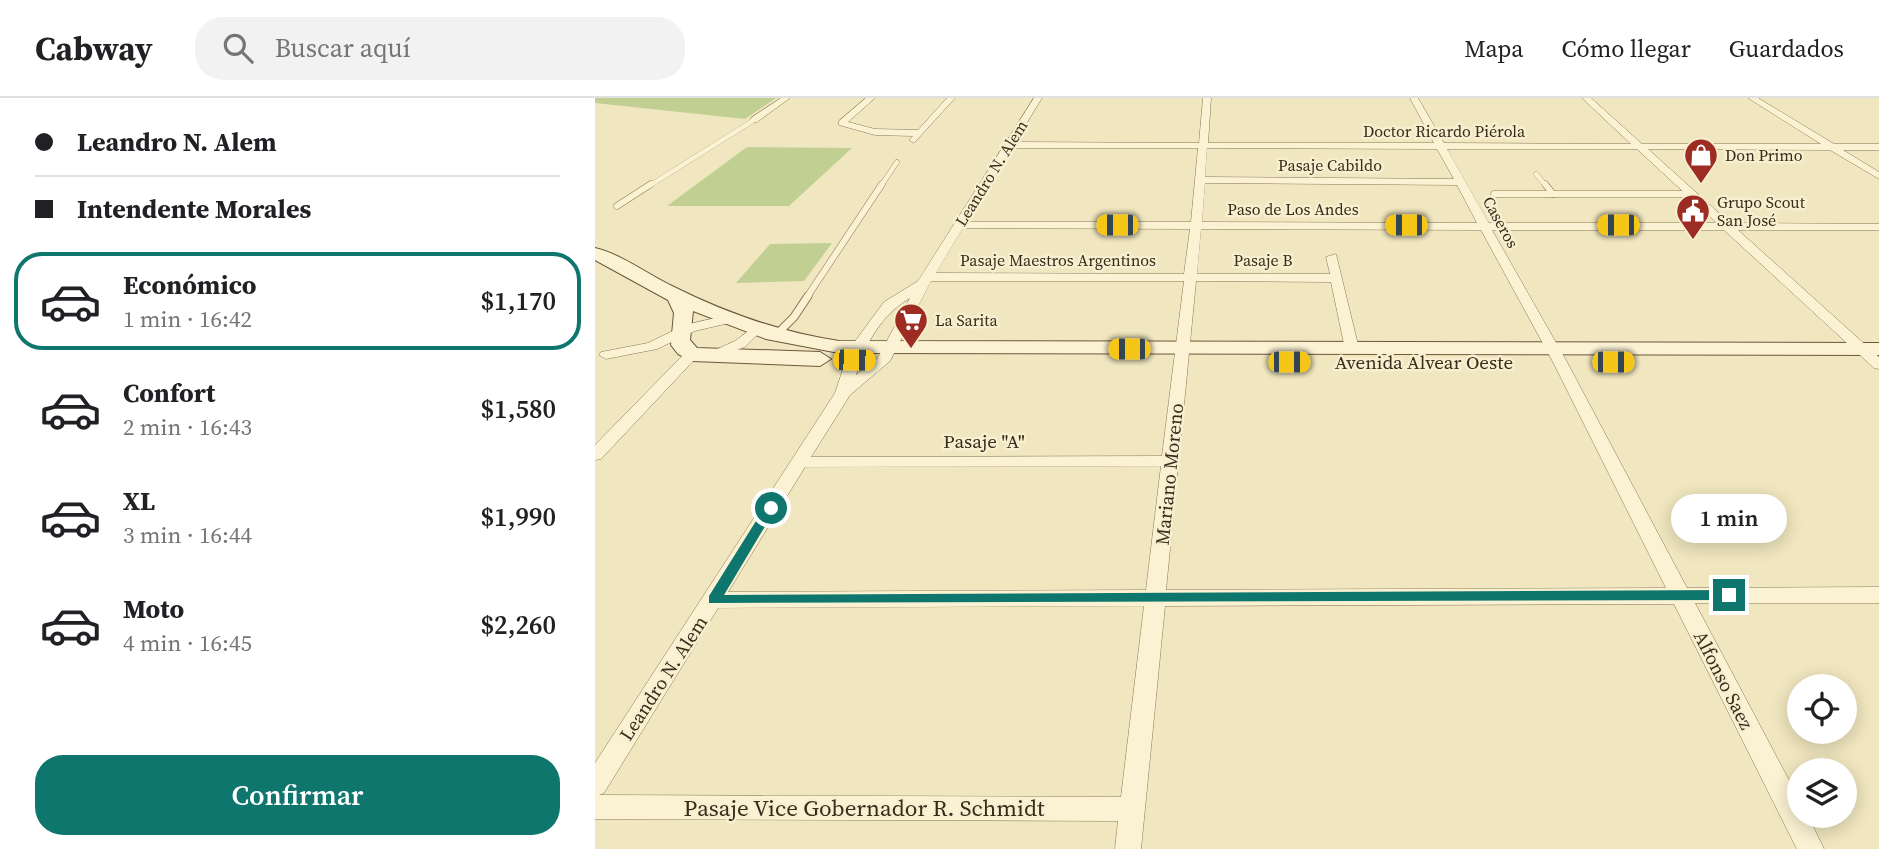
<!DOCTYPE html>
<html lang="es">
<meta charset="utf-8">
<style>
body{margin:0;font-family:"Source Serif 4",serif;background:#f2f2f2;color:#202124;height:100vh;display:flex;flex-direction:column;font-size:26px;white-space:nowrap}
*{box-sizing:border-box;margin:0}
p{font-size:23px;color:#757577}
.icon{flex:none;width:38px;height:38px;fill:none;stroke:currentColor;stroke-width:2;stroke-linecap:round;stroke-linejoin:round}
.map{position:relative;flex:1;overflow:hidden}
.panel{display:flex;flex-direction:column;background:#fff;width:595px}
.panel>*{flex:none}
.guide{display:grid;align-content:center;height:154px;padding:0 35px;background:#fff}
.buttons{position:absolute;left:1192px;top:576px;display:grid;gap:14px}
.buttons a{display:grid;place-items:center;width:70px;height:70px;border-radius:50%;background:#fff;box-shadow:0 4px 18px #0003;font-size:35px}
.end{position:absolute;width:32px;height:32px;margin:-16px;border:9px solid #0f766e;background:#fff;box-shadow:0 0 0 4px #fff}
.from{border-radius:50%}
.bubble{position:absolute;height:49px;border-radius:24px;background:#fff;box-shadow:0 4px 18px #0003;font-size:23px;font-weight:600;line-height:49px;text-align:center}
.car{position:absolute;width:21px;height:42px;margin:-21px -10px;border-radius:9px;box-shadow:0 0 5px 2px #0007;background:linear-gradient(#f5c518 24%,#345 0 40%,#f5c518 0 76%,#345 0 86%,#f5c518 0)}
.guide b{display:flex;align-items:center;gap:24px;height:66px;font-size:26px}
.guide b+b{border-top:2px solid #e0e0e0}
.guide i{width:18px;height:18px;background:#202124}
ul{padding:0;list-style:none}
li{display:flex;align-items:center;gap:21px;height:98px;margin:0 14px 10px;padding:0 21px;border:4px solid transparent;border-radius:28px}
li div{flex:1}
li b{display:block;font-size:26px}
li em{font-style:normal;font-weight:600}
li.selected{border-color:#0f766e}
li>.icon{width:63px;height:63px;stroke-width:1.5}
.button{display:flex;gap:14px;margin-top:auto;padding:14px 35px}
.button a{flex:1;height:80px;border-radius:28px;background:#0f766e;color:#fff;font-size:28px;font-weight:600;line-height:80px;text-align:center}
header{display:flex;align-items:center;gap:42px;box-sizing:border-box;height:98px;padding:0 35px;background:#fff;border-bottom:2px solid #e0e0e0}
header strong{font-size:33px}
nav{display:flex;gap:38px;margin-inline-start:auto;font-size:24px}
.search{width:490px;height:63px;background:#f2f2f2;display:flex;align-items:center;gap:18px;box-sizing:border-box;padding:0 24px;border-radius:28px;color:#757577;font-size:26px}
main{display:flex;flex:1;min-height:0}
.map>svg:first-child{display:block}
</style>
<header>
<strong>Cabway</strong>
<div class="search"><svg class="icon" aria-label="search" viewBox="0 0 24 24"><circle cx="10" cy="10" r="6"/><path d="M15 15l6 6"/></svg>Buscar aquí</div>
<nav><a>Mapa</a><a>Cómo llegar</a><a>Guardados</a></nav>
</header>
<main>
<section class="panel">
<div class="guide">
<b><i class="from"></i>Leandro N. Alem</b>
<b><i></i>Intendente Morales</b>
</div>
<ul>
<li class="selected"><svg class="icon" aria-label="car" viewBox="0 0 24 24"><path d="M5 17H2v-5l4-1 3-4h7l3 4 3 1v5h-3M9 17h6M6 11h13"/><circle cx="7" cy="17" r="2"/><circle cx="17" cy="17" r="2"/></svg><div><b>Económico</b><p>1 min · 16:42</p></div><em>$1,170</em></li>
<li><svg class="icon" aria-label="car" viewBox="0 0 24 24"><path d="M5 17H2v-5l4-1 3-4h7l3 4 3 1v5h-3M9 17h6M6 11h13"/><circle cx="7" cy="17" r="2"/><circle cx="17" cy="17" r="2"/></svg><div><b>Confort</b><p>2 min · 16:43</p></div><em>$1,580</em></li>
<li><svg class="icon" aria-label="car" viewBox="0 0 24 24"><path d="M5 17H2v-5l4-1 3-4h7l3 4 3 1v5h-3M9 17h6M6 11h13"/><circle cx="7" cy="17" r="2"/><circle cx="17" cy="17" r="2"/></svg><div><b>XL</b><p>3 min · 16:44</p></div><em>$1,990</em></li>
<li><svg class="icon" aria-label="car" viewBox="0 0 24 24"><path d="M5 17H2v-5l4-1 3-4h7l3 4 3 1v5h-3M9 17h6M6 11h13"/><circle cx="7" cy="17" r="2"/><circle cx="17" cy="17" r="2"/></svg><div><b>Moto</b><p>4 min · 16:45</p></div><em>$2,260</em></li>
</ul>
<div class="button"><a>Confirmar</a></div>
</section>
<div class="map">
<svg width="1284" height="751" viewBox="0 0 1284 751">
<rect width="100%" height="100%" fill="#f0e6bf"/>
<!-- green -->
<g fill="#c2cf93">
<polygon points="0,0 181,0 150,21 0,5"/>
<polygon points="152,49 257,50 194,108 72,108"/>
<polygon points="237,145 209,183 141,185 175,146"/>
</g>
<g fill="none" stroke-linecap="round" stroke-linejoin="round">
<!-- lane-far2 casing -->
<g stroke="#8a7756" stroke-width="5">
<g id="lane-far2">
<polyline points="941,76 951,88"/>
<polyline points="54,88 159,22"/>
<polyline points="286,88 302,64"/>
</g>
</g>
<!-- lane-far1 casing -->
<g stroke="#8a7756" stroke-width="7">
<g id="lane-far1">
<polyline points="950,86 958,96"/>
<polyline points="899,96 1095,96"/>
<polyline points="22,108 56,86"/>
<polyline points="212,199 287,86"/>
</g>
</g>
<!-- lane casing -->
<g stroke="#8a7756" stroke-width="9">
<polyline id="lane" points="181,237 199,219 213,198"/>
</g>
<!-- street casing -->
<g stroke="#8a7756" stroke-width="1">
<g id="street">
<polygon points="186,0 195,0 162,24 156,24 156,20"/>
<polygon points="271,0 280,0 253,24 280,31 323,32 352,0 360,0 319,45 314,42 318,38 280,37 244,27 244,23"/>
<path d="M439,0H447L420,44L604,45L608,0H616L613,45H839L815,0H823L849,45L1036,46L987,0H996L1047,46H1226L1153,0H1163L1239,46H1284V52H1248L1284,74V81L1235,52L1053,51L1135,125L1284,126V132H1143L1284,259V271L1279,270L1129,132H897L972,264L1092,490L1284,489V505H1100L1204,701V718H1213L1229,751H1202L1079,506L570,508L546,751H520L523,723L0,721V665L240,295L255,250L289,204L323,183ZM417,50H603L596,124H372ZM612,50L842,51L859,81L610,79ZM852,51H1042L1122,125H894ZM610,85L862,87L882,125L607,124ZM368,130L595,131L589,176L341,175ZM606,131L886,132L958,264L1071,490L571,492L601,183L736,184L750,251L757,255L764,251L741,156L731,159L735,176H602ZM336,183H589L567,358L216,359L255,297L295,263ZM315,200L282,261L261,277C270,246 286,217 315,200ZM566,368L551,492L133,494L210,369ZM549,508L526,699L4,697L9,695L123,510Z"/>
<polygon points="129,218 136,222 134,225 100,233 62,251 11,261 4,257 6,254 53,245 90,227"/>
<polygon points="160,228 167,232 150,249 116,261 109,257 140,243"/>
<polygon points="97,252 104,256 102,259 6,361 0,362 0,347 92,253"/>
</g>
</g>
<!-- secondary casing -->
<g stroke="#6c573a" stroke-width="2">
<path id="secondary" d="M0,150C26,156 52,176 77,188C131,215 184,234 244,243L1284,245V257L244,255L171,241L98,213L95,242L102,250L225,254L236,261L225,268L97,263L83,256L76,247L79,215L73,202L0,162Z"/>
</g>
<!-- lane-far2 -->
<use href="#lane-far2" stroke="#fbf2d3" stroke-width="4.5"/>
<!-- lane-far1 -->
<use href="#lane-far1" stroke="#fbf2d3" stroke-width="6"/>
<!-- lane -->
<use href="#lane" stroke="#fbf2d3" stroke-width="7"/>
<!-- street -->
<use href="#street" fill="#fbf2d3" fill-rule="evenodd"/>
<!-- secondary -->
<use href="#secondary" fill="#fbf2d3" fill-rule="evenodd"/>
</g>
<!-- route -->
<polygon fill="#0f766e" points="176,406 181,410 129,497 1134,492 1141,497 1134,502 114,505 114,498 171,407"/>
<!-- icons -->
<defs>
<g id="shop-pin" transform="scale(1.75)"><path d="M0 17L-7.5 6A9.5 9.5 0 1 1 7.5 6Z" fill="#9d2d23" stroke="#f7efcf"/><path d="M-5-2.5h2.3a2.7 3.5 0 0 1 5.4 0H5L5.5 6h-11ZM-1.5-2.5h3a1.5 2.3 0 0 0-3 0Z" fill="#fff"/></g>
<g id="civic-pin" transform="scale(1.75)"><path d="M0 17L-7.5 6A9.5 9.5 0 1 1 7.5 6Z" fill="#9d2d23" stroke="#f7efcf"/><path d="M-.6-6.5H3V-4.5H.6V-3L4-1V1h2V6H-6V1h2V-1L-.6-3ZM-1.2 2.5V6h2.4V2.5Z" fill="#fff"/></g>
<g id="supermarket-pin" transform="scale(1.75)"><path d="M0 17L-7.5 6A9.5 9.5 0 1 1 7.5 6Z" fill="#9d2d23" stroke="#f7efcf"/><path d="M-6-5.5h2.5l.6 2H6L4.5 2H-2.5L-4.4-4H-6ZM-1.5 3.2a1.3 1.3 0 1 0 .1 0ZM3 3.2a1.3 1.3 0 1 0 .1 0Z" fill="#fff"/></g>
</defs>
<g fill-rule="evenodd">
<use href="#shop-pin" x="1106" y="57"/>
<use href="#civic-pin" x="1098" y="113"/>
<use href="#supermarket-pin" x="316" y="222"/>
</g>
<g text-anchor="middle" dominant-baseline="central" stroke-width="5" stroke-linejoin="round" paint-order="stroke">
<!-- far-street labels -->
<g font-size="16" fill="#392c1c" stroke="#f7efcf">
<text x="849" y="33">Doctor Ricardo Piérola</text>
<text x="735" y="67">Pasaje Cabildo</text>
<text transform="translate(396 75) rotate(-58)">Leandro N. Alem</text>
<text x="698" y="111">Paso de Los Andes</text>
<text transform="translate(906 124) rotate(61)">Caseros</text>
<text x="463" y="162">Pasaje Maestros Argentinos</text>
<text x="668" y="162">Pasaje B</text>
</g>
<!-- far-poi labels -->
<g font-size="16" fill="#392c1c" stroke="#f7efcf" text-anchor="start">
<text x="1130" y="57">Don Primo</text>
<text x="1122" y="104">Grupo Scout<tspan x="1122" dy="18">San José</tspan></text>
<text x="340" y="222">La Sarita</text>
</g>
<!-- street labels -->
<g font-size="19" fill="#392c1c" stroke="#f7efcf">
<text x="829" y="264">Avenida Alvear Oeste</text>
<text x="389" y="343">Pasaje "A"</text>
<text transform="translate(574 376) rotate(-84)">Mariano Moreno</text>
<text transform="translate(68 580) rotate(-57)">Leandro N. Alem</text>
<text transform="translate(1129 582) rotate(63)">Alfonso Saez</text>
</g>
<!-- near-street labels -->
<g font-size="23" fill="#392c1c" stroke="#f7efcf">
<text x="269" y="710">Pasaje Vice Gobernador R. Schmidt</text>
</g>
</g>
</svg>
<div class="buttons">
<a><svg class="icon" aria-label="locate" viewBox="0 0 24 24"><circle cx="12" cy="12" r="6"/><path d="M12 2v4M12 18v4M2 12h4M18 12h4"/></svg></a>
<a><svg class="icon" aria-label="layers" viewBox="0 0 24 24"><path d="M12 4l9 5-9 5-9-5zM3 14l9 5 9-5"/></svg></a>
</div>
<i class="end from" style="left:176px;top:410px"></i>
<i class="end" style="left:1134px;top:497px"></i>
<div class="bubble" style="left:1076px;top:396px;width:116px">1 min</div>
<i class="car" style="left:522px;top:127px;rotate:270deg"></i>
<i class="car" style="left:811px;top:127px;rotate:270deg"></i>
<i class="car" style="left:1023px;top:127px;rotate:270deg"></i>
<i class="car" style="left:534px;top:251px;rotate:270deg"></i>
<i class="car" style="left:259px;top:262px;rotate:91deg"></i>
<i class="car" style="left:694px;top:264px;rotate:90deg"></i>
<i class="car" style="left:1018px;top:264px;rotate:90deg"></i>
</div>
</main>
